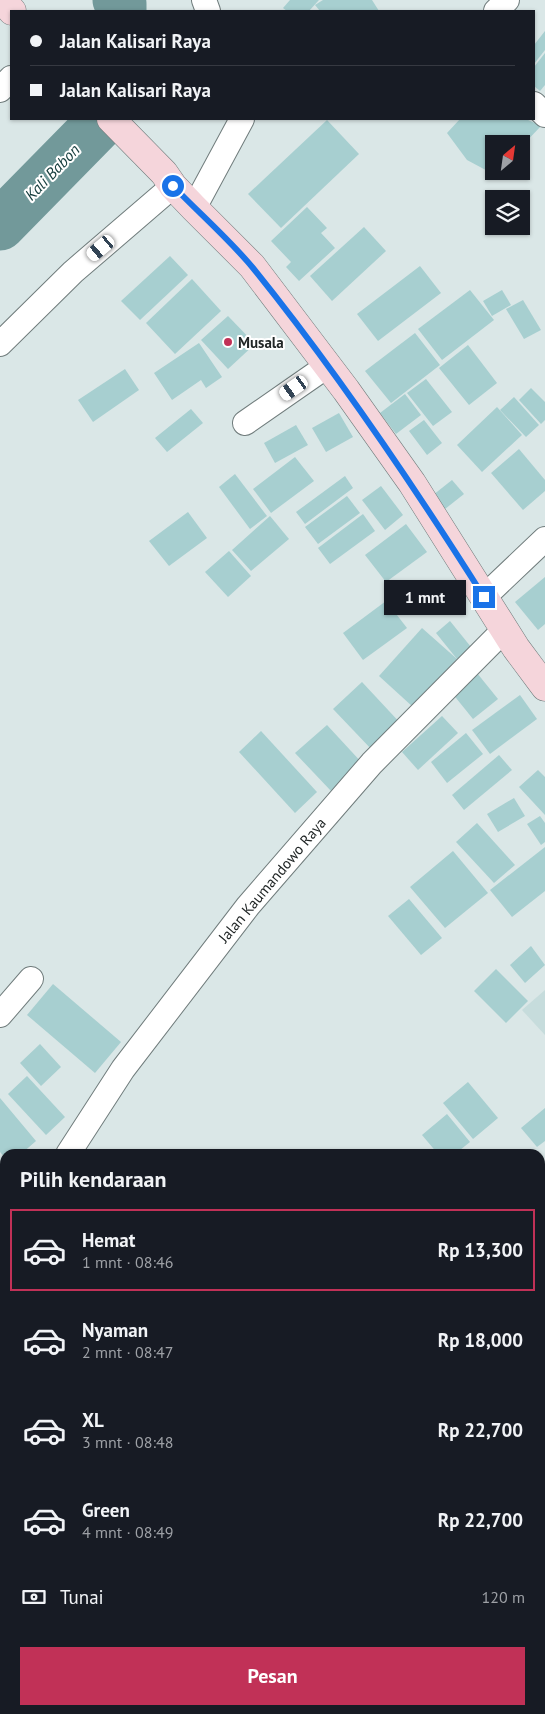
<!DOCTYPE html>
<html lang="id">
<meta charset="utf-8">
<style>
body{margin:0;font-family:"PT Sans",sans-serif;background:#20242c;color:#f1f3f6;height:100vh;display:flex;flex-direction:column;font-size:19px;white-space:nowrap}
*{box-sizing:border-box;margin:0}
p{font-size:16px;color:#9ea1a6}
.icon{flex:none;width:28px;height:28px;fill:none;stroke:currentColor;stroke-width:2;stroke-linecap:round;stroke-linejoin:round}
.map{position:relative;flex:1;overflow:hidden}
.sheet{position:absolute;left:0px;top:1149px;width:545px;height:566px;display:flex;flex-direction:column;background:#171b24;border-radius:15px 15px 0 0;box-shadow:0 1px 4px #0004}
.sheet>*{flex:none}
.banner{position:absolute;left:10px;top:10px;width:525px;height:110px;border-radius:0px;box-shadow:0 1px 4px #0004;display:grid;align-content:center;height:110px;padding:0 20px;background:#171b24}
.needle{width:32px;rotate:29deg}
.tools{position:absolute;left:485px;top:135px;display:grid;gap:10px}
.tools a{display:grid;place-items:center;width:45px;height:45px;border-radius:0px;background:#171b24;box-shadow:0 1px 4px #0004;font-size:25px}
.end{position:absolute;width:22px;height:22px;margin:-11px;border:6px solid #1a73e8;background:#fff;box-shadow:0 0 0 2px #fff}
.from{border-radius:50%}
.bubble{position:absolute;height:35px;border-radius:0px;background:#171b24;box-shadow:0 1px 4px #0004;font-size:16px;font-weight:600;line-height:35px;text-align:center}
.car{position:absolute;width:15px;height:30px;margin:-15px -8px;border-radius:6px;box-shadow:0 0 4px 1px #0007;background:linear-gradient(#fff 24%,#345 0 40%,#fff 0 76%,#345 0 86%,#fff 0)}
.banner b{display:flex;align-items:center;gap:18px;height:48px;font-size:19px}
.banner b+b{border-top:1px solid #363941}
.banner i{width:12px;height:12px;background:#f1f3f6}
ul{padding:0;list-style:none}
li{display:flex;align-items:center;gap:15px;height:82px;margin:0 10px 8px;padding:0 10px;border:2px solid transparent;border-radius:0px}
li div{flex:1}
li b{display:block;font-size:19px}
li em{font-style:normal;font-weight:600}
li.on{border-color:#c13157}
li>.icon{width:45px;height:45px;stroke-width:1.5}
h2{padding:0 20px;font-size:22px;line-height:60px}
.pay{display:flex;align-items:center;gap:12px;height:55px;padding:0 20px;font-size:19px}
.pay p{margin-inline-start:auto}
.primary-button{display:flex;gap:10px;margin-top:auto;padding:10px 20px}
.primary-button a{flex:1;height:58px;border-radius:0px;background:#c13157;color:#fff;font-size:20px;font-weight:600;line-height:58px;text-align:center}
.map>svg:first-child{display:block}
</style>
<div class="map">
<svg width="545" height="1714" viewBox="0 0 545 1714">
<rect width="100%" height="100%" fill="#dae7e7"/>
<!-- built -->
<polygon fill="#c6dcdc" points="545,990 545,1035 522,1010"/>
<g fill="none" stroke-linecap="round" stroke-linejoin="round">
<!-- river -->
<g stroke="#72999a" stroke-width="51">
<polyline points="118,0 121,4 121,11"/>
<polyline points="0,225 104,119"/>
</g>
</g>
<!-- building -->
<g fill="#a7cfd0">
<polygon points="290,0 319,0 309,11 287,11 283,8"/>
<polygon points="323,0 372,0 379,11 320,11 315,5"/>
<polygon points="545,31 545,50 534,64 534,45"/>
<polygon points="545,53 545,85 540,91 534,86 534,67"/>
<polygon points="460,119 526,119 541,126 521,147 521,144 494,144 494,171 499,171 495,175 467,160 447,133"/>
<polygon points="327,120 359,154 281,228 248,194"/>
<polygon points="307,207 327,228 321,233 335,248 299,281 286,267 291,262 271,241"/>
<polygon points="364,227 386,251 332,301 310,276"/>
<polygon points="170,256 188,275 140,320 121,301"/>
<polygon points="420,266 441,293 378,341 357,314"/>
<polygon points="192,279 221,311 175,354 146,323"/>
<polygon points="470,290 494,320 442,360 418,329"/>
<polygon points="502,290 511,305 492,316 483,301"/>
<polygon points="523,300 541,330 524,339 506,309"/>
<polygon points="228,316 255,344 228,369 201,340"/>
<polygon points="415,333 440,365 391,403 365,371"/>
<polygon points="199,343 222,377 206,388 201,380 172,400 154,373"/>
<polygon points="468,345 497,383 469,405 439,368"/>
<polygon points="125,369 139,390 93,422 78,400"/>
<polygon points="426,379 452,412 433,426 407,393"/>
<polygon points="531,388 545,402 545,420 541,424 519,400"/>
<polygon points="405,394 421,415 396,434 380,413"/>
<polygon points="514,397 539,425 526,437 500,410"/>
<polygon points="497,407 522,435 482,472 457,445"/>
<polygon points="191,409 203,423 167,452 155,438"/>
<polygon points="339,413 353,437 326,452 312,428"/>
<polygon points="424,420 442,443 427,455 409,431"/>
<polygon points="296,425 308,445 275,463 264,443"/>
<polygon points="519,449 545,480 545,491 523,510 491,473"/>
<polygon points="295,457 314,481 271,513 253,489"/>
<polygon points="235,474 267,516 250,529 219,487"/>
<polygon points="345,476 353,488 305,524 296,512"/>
<polygon points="452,480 464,494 440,513 428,499"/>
<polygon points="381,486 403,515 385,530 362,500"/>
<polygon points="347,496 360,513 318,544 305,527"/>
<polygon points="188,512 207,538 169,566 149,541"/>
<polygon points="363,514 375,531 330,564 318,548"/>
<polygon points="270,516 289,539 251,571 232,550"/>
<polygon points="406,524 427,552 386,582 365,555"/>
<polygon points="229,551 251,576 228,597 205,572"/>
<polygon points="545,577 545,624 538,630 515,602"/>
<polygon points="386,601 407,628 363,660 343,633"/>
<polygon points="450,621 471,647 457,659 436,633"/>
<polygon points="422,628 457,659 413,707 379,676"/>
<polygon points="477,673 498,699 473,719 452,693"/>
<polygon points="362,682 403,726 374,752 333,709"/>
<polygon points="520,695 537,719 490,754 472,730"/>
<polygon points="442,716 458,733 418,770 402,752"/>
<polygon points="327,725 363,764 332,792 295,753"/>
<polygon points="261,731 317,792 295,813 239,752"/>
<polygon points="466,733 483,754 447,783 431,762"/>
<polygon points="499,755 512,770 464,810 452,795"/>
<polygon points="538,770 545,777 545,815 519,787"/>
<polygon points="514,798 525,816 498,832 487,814"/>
<polygon points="540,816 545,823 545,842 541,845 527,824"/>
<polygon points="477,823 515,865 494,883 456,842"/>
<polygon points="545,847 545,891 512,917 490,890"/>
<polygon points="453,851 488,893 445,928 410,887"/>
<polygon points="409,899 442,938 421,955 388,916"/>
<polygon points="531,946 545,965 525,983 510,965"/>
<polygon points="496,969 528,1001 506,1023 474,991"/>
<polygon points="53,984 121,1042 95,1073 27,1015"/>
<polygon points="40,1044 61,1067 41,1086 20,1063"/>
<polygon points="27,1076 65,1117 46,1135 8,1094"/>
<polygon points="468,1082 498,1118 473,1139 443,1103"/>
<polygon points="0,1098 36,1141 21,1154 5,1154 5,1158 0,1152"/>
<polygon points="545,1108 545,1141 537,1147 521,1128"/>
<polygon points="447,1114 470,1142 455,1154 438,1154 422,1135"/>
<polygon points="5,1170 5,1202 0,1196 0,1174"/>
<polygon points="0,1401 5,1405 5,1434 0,1430"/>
<polygon points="0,1439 5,1443 5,1453 1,1458"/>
<polygon points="5,1664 5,1708 0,1714 0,1670"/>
<polygon points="65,1710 98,1710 103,1714 62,1714"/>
<polygon points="115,1710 130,1710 135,1714 112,1714"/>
</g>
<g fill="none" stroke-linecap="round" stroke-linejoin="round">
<!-- street casing -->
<g stroke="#707c7c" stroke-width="26">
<g id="street">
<polyline points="204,0 208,11"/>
<polyline points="496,11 507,0"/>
<polyline points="0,90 11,78"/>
<polyline points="534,104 545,115"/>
<polyline points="194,208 242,119"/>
<polyline points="0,344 73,272 173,186"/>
<polyline points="245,423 327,366"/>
<polyline points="484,597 545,539"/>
<polyline points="0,1015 31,979"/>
<polyline points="68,1154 123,1069 248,906 372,763 504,630"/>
<polyline points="0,1257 5,1250"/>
</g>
</g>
<!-- secondary casing -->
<g stroke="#707c7c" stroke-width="29">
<g id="secondary">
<polyline points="2,0 12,11"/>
<polyline points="111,119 164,173 173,186 194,208 252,266 346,390 412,483 516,648 545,687"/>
</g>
</g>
<!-- street -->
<use href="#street" stroke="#fff" stroke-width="24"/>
<!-- secondary -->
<use href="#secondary" stroke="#f5d5db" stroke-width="28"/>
</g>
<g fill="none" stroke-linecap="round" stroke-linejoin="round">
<!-- route -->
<path stroke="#1a73e8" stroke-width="6" d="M173,186C199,213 230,240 253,268C337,372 412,483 484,597"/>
</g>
<!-- markers -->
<circle fill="#c13157" stroke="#fff" stroke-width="2" cx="228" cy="342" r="5"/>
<g text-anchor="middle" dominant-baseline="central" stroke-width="4" stroke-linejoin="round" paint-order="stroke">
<!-- poi labels -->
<g font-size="15" font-weight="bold" fill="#212626" stroke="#fff" text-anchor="start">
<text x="238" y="342">Musala</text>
</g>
<!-- street labels -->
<g font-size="15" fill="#212626" stroke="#fff">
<text transform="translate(272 880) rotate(-50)">Jalan Kaumandowo Raya</text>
</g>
<!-- water labels -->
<g font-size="16" font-style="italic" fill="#153d3d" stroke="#fff">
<text transform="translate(52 172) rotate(-46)">Kali Babon</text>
</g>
</g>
</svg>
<div class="tools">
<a><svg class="needle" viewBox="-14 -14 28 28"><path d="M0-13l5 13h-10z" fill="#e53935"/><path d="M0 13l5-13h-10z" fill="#9ea1a6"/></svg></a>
<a><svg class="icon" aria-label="layers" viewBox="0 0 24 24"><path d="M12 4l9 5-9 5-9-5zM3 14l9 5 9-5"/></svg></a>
</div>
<i class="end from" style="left:173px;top:186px"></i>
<i class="end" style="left:484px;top:597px"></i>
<div class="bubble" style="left:384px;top:580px;width:82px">1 mnt</div>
<i class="car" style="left:101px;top:248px;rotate:230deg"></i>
<i class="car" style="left:294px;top:388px;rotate:235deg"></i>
<div class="banner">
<b><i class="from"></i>Jalan Kalisari Raya</b>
<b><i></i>Jalan Kalisari Raya</b>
</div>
<section class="sheet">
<h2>Pilih kendaraan</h2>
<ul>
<li class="on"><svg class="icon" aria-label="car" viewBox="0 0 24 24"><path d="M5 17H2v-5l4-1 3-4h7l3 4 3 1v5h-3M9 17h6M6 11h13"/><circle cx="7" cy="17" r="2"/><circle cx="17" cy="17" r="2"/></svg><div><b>Hemat</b><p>1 mnt · 08:46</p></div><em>Rp 13,300</em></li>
<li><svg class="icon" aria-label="car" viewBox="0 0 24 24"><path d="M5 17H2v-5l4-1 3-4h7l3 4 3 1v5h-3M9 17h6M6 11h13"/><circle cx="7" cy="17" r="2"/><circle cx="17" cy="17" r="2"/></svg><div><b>Nyaman</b><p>2 mnt · 08:47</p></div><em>Rp 18,000</em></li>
<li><svg class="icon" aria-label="car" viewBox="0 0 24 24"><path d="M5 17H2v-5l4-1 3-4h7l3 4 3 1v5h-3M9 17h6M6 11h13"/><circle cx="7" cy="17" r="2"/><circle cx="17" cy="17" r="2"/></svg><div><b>XL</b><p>3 mnt · 08:48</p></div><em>Rp 22,700</em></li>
<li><svg class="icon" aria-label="car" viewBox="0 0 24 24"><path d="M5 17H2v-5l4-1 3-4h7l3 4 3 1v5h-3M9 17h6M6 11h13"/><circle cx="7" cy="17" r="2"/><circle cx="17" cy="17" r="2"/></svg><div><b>Green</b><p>4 mnt · 08:49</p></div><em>Rp 22,700</em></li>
</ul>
<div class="pay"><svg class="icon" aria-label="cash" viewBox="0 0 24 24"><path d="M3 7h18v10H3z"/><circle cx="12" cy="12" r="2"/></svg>Tunai<p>120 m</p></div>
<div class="primary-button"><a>Pesan</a></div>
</section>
</div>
